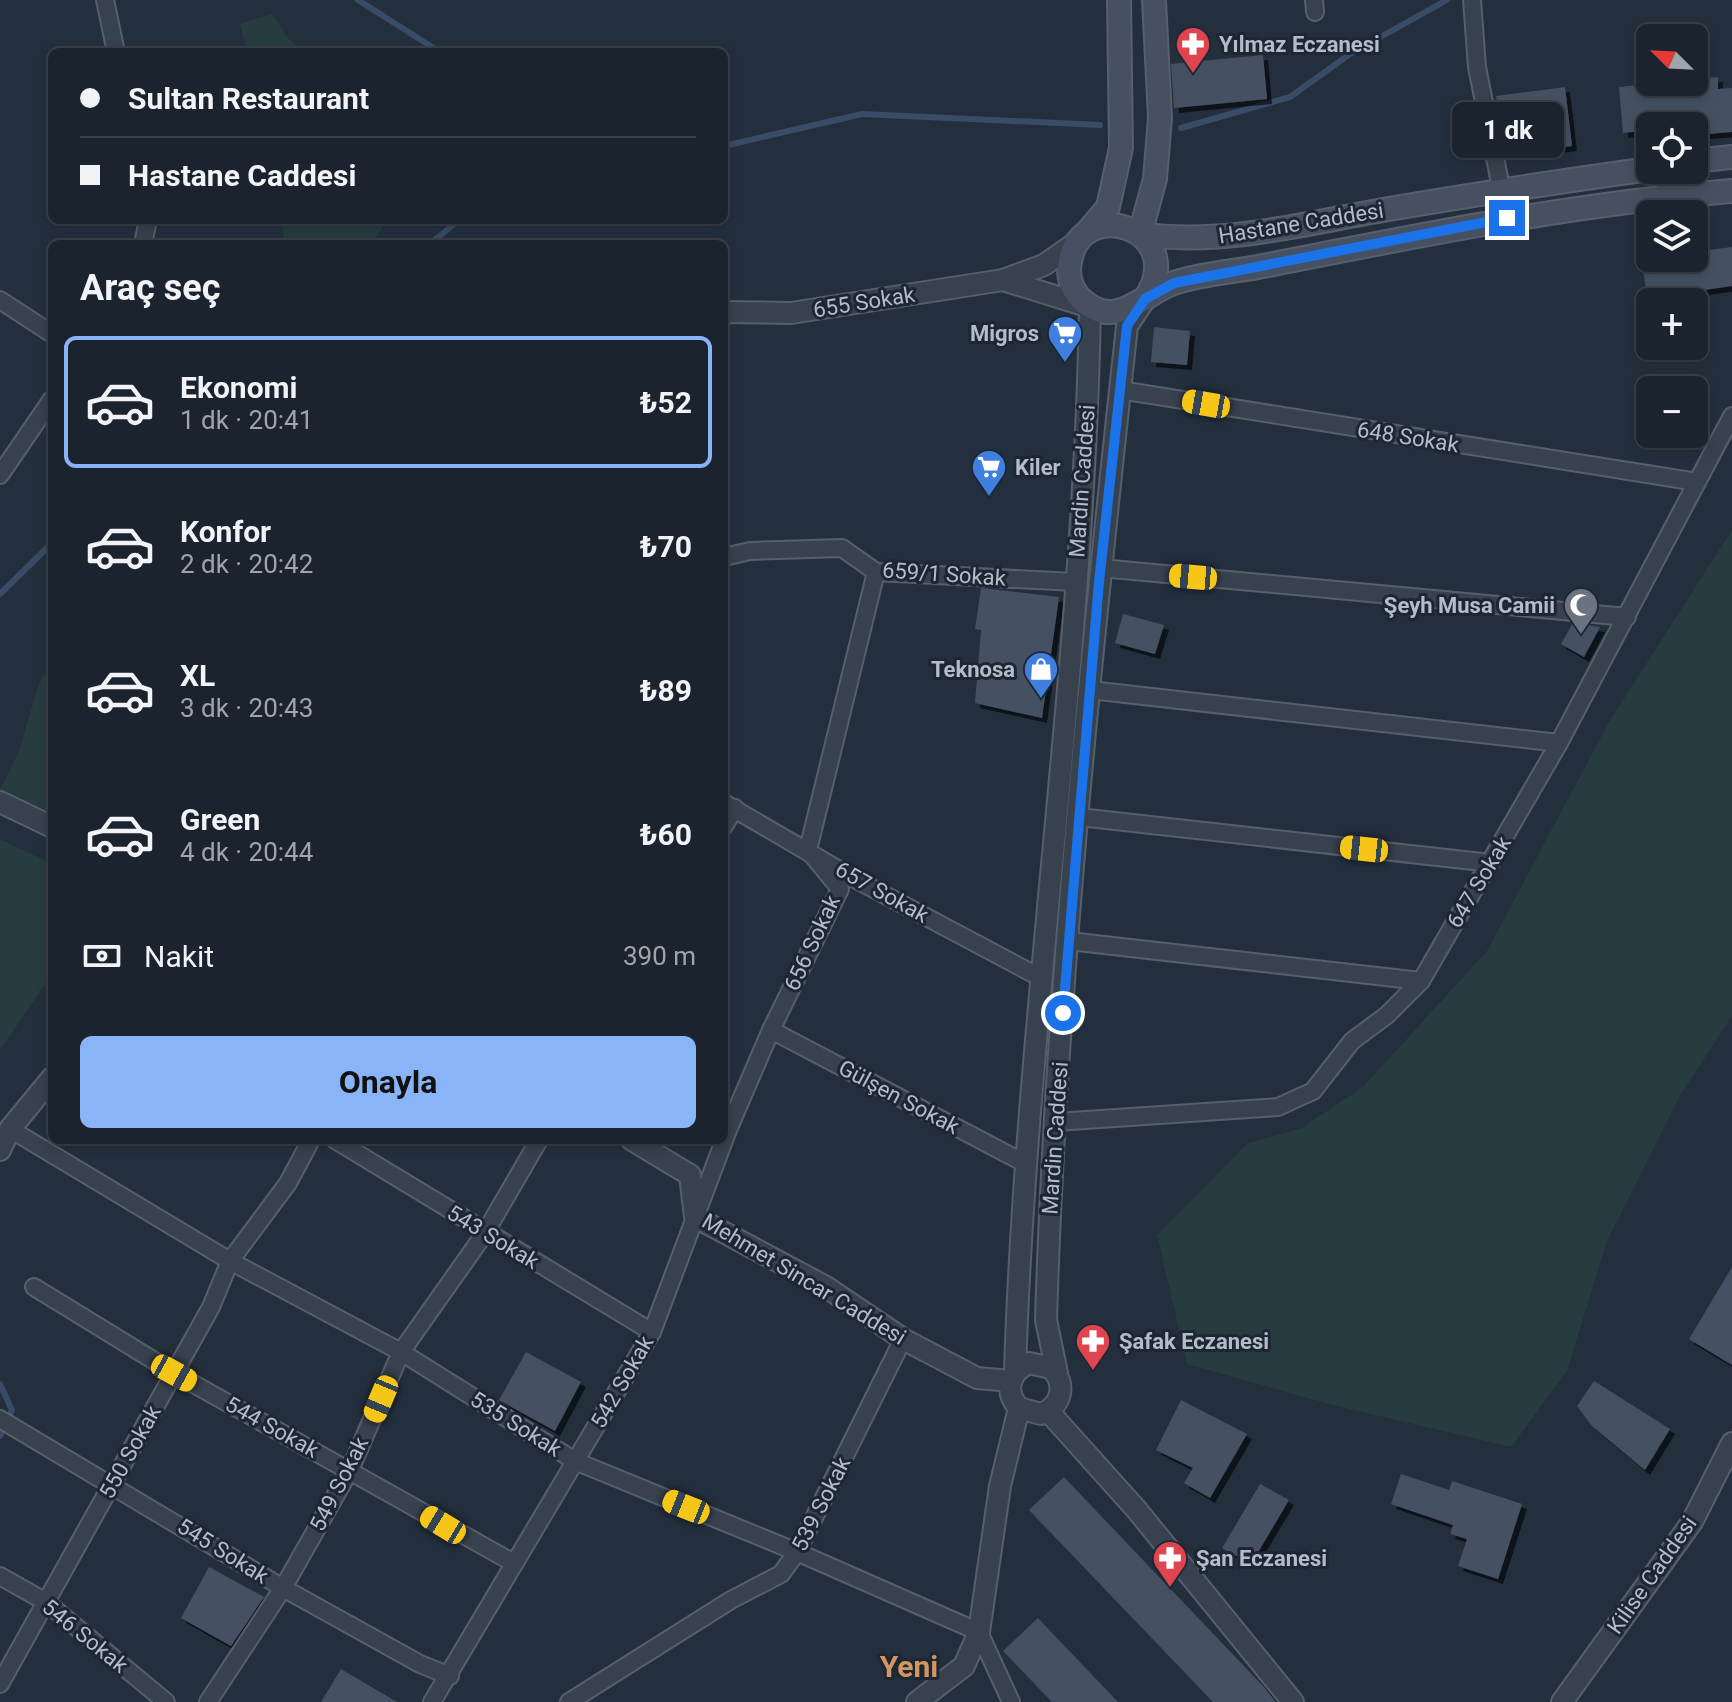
<!DOCTYPE html>
<html lang="tr">
<meta charset="utf-8">
<style>
body{margin:0;font-family:Roboto,sans-serif;background:#282f3a;color:#f1f3f6;height:100vh;display:flex;flex-direction:column;font-size:30px;white-space:nowrap}
*{box-sizing:border-box;margin:0}
p{font-size:26px;color:#a0a4aa}
.icon{flex:none;width:44px;height:44px;fill:none;stroke:currentColor;stroke-width:2;stroke-linecap:round;stroke-linejoin:round}
.map{position:relative;flex:1;overflow:hidden}
.panel{position:absolute;left:48px;top:240px;width:680px;height:904px;display:flex;flex-direction:column;background:#1b232e;border-radius:12px;box-shadow:0 4px 12px #0003,0 0 0 2px #39404a}
.panel>*{flex:none}
.hud{position:absolute;left:48px;top:48px;width:680px;height:176px;border-radius:12px;box-shadow:0 4px 12px #0003,0 0 0 2px #39404a;display:grid;align-content:center;height:176px;padding:0 32px;background:#1b232e}
.needle{width:52px;rotate:294deg}
.tools{position:absolute;left:1636px;top:24px;display:grid;gap:16px}
.tools a{display:grid;place-items:center;width:72px;height:72px;border-radius:12px;background:#1b232e;box-shadow:0 4px 12px #0003,0 0 0 2px #39404a;font-size:40px}
.end{position:absolute;width:36px;height:36px;margin:-18px;border:10px solid #1a73e8;background:#fff;box-shadow:0 0 0 4px #fff}
.from{border-radius:50%}
.bubble{position:absolute;height:56px;border-radius:12px;background:#1b232e;box-shadow:0 4px 12px #0003,0 0 0 2px #39404a;font-size:26px;font-weight:700;line-height:56px;text-align:center}
.car{position:absolute;width:24px;height:48px;margin:-24px -12px;border-radius:10px;box-shadow:0 0 6px 2px #0007;background:linear-gradient(#f5c518 24%,#345 0 40%,#f5c518 0 76%,#345 0 86%,#f5c518 0)}
.hud b{display:flex;align-items:center;gap:28px;height:76px;font-size:30px}
.hud b+b{border-top:2px solid #39404a}
.hud i{width:20px;height:20px;background:#f1f3f6}
ul{padding:0;list-style:none}
li{display:flex;align-items:center;gap:24px;height:132px;margin:0 16px 12px;padding:0 16px;border:4px solid transparent;border-radius:12px}
li div{flex:1}
li b{display:block;font-size:30px}
li em{font-style:normal;font-weight:700}
li.on{border-color:#8ab4f8}
li>.icon{width:72px;height:72px;stroke-width:1.5}
h2{padding:0 32px;font-size:36px;line-height:96px}
.pay{display:flex;align-items:center;gap:20px;height:88px;padding:0 32px;font-size:30px}
.pay p{margin-inline-start:auto}
.button{display:flex;gap:16px;margin-top:auto;padding:16px 32px}
.button a{flex:1;height:92px;border-radius:12px;background:#8ab4f8;color:#111;font-size:32px;font-weight:700;line-height:92px;text-align:center}
.map>svg:first-child{display:block}
</style>
<div class="map">
<svg width="1732" height="1702" viewBox="0 0 1732 1702">
<defs>
<filter id="shadow"><feDropShadow dx="5" dy="5" stdDeviation="0" flood-color="#0009"/></filter>
</defs>
<rect width="100%" height="100%" fill="#242f3e"/>
<!-- green -->
<g fill="#263c3f">
<polygon points="272,14 288,38 303,52 247,52 240,24"/>
<polygon points="281,220 387,220 371,244 285,244"/>
<polygon points="1732,530 1732,1016 1681,1094 1607,1241 1567,1371 1511,1447 1333,1405 1187,1364 1157,1235 1248,1143 1300,1129 1363,1087 1487,951 1609,722"/>
<polygon points="52,664 52,819 0,796 0,790 19,751 39,683"/>
<polygon points="0,839 52,864 52,974 0,1050"/>
</g>
<g fill="none" stroke-linecap="round" stroke-linejoin="round">
<!-- stream -->
<g stroke="#394c67" stroke-width="6">
<polyline points="358,0 440,52"/>
<polyline points="1181,128 1290,97 1350,54 1447,0"/>
<polyline points="724,146 862,114 1100,125"/>
<polyline points="430,244 459,220"/>
<polyline points="0,594 52,543"/>
<polyline points="0,1384 12,1410 0,1436"/>
</g>
</g>
<!-- building -->
<g fill="#455162" filter="url(#shadow)">
<polygon points="1263,55 1267,99 1174,108 1171,64"/>
<polygon points="1718,77 1718,89 1732,88 1732,132 1694,135 1694,126 1650,126 1650,130 1623,133 1619,87"/>
<polygon points="1565,87 1572,146 1506,155 1496,96"/>
<polygon points="1732,247 1732,286 1647,298 1642,260 1694,258 1694,252"/>
<polygon points="1154,327 1190,331 1187,365 1151,362"/>
<polygon points="981,588 1059,597 1042,718 975,703 981,630 975,629"/>
<polygon points="1123,614 1164,625 1155,654 1115,643"/>
<polygon points="1573,623 1600,627 1584,657 1561,644"/>
<polygon points="1732,1267 1732,1365 1689,1339"/>
<polygon points="526,1352 581,1382 555,1431 499,1400"/>
<polygon points="1594,1381 1670,1429 1645,1470 1592,1426 1577,1406"/>
<polygon points="1181,1400 1247,1434 1210,1498 1184,1483 1193,1468 1156,1450"/>
<polygon points="1401,1474 1449,1490 1452,1481 1522,1504 1498,1579 1458,1566 1467,1539 1450,1534 1453,1525 1391,1504"/>
<polygon points="1064,1477 1263,1686 1276,1702 1213,1702 1029,1510"/>
<polygon points="1260,1484 1289,1500 1251,1564 1222,1548"/>
<polygon points="209,1567 264,1597 231,1646 181,1618"/>
<polygon points="1038,1618 1118,1702 1052,1702 1003,1651"/>
<polygon points="341,1669 397,1702 321,1702"/>
</g>
<g fill="none" stroke-linecap="round" stroke-linejoin="round">
<!-- minor casing -->
<g stroke="#565f6c" stroke-width="20">
<g id="minor">
<polyline points="105,0 116,52"/>
<polyline points="1314,0 1315,12"/>
<polyline points="1472,0 1477,67 1507,218"/>
<polyline points="143,244 148,220"/>
<polyline points="0,300 52,334"/>
<polyline points="1120,390 1697,482"/>
<polyline points="0,475 52,399"/>
<polyline points="724,557 750,551 842,548 876,572 1075,582"/>
<polyline points="1101,568 1627,617"/>
<polyline points="1090,690 1559,743"/>
<polyline points="724,803 851,877 1041,978"/>
<polyline points="1079,817 1491,863"/>
<polyline points="724,826 735,808"/>
<polyline points="1069,941 1421,981"/>
<polyline points="771,1030 1026,1164"/>
<polyline points="1056,1122 1278,1107 1313,1091 1352,1041 1387,1015 1421,981 1559,743 1732,416"/>
<polyline points="10,1129 230,1261 401,1352 575,1461 797,1552 979,1632 1011,1702"/>
<polyline points="335,1140 652,1332"/>
<polyline points="34,1287 174,1373 512,1562"/>
<polyline points="0,1419 283,1588 420,1664 450,1676"/>
<polyline points="0,1576 46,1602 166,1702"/>
<polyline points="0,1684 211,1307 230,1261 288,1183 311,1140"/>
<polyline points="208,1702 283,1588 350,1470 401,1352 485,1233 539,1140"/>
<polyline points="432,1702 652,1332 728,1130 771,1030 840,889 808,850 876,572"/>
<polyline points="569,1702 731,1600 781,1574 797,1552 903,1339"/>
</g>
</g>
<!-- tertiary casing -->
<g stroke="#565f6c" stroke-width="24">
<g id="tertiary">
<path d="M1003,280L1090,307C1084,663 1026,1016 1015,1372"/>
<polyline points="724,312 791,313 1003,280 1044,265 1077,242"/>
<polyline points="0,802 52,827"/>
<polyline points="632,1140 690,1175 695,1217 826,1287 903,1339 977,1378 1011,1381"/>
<polyline points="0,1150 10,1129 52,1078"/>
<path d="M1057,1373L1046,1320C1056,988 1091,656 1127,326L1145,299"/>
<polyline points="1048,1411 1136,1509 1293,1702"/>
<path d="M917,1702L964,1666L979,1632L1000,1486L1019,1408C1004,1392 1009,1372 1029,1363L1051,1368C1067,1384 1062,1406 1041,1414L1019,1408"/>
<polyline points="1562,1702 1692,1522 1732,1443"/>
</g>
</g>
<!-- secondary casing -->
<g stroke="#565f6c" stroke-width="26">
<g id="secondary">
<polyline points="1694,161 1732,157"/>
<polyline points="1666,170 1670,196"/>
<polyline points="1087,232 1108,207 1121,148 1119,0"/>
<path d="M1140,234C1221,246 1303,224 1383,210C1472,195 1561,181 1650,169"/>
<polyline points="1140,234 1155,179 1160,118 1154,0"/>
<path d="M1145,299C1191,229 1080,194 1070,262C1067,276 1072,291 1082,300C1116,331 1142,294 1174,283C1200,274 1231,272 1258,267C1415,236 1572,204 1732,191"/>
</g>
</g>
<!-- minor -->
<use href="#minor" stroke="#38414e" stroke-width="16"/>
<!-- tertiary -->
<use href="#tertiary" stroke="#38414e" stroke-width="20"/>
<!-- secondary -->
<use href="#secondary" stroke="#465061" stroke-width="22"/>
</g>
<g fill="none" stroke-linecap="round" stroke-linejoin="round">
<!-- route -->
<polyline stroke="#1a73e8" stroke-width="10" points="1063,1013 1099,582 1127,326 1145,299 1174,283 1507,218"/>
</g>
<!-- icons -->
<defs>
<g id="pharmacy-pin" transform="scale(1.8)"><path d="M0 17L-7.5 6A9.5 9.5 0 1 1 7.5 6Z" fill="#e0444e" stroke="#1d2633"/><path d="M-2-6h4v4h4v4h-4v4h-4v-4h-4v-4h4Z" fill="#fff"/></g>
<g id="supermarket-pin" transform="scale(1.8)"><path d="M0 17L-7.5 6A9.5 9.5 0 1 1 7.5 6Z" fill="#3f7fe0" stroke="#1d2633"/><path d="M-6-5.5h2.5l.6 2H6L4.5 2H-2.5L-4.4-4H-6ZM-1.5 3.2a1.3 1.3 0 1 0 .1 0ZM3 3.2a1.3 1.3 0 1 0 .1 0Z" fill="#fff"/></g>
<g id="mosque-pin" transform="scale(1.8)"><path d="M0 17L-7.5 6A9.5 9.5 0 1 1 7.5 6Z" fill="#6b7280" stroke="#1d2633"/><path d="M3.5-4.9A6 6 0 1 0 3.5 4.9A5 5 0 1 1 3.5-4.9Z" fill="#fff"/></g>
<g id="shop-pin" transform="scale(1.8)"><path d="M0 17L-7.5 6A9.5 9.5 0 1 1 7.5 6Z" fill="#3f7fe0" stroke="#1d2633"/><path d="M-5-2.5h2.3a2.7 3.5 0 0 1 5.4 0H5L5.5 6h-11ZM-1.5-2.5h3a1.5 2.3 0 0 0-3 0Z" fill="#fff"/></g>
</defs>
<g fill-rule="evenodd">
<use href="#pharmacy-pin" x="1193" y="44"/>
<use href="#supermarket-pin" x="1065" y="333"/>
<use href="#supermarket-pin" x="989" y="467"/>
<use href="#mosque-pin" x="1581" y="605"/>
<use href="#shop-pin" x="1041" y="669"/>
<use href="#pharmacy-pin" x="1093" y="1341"/>
<use href="#pharmacy-pin" x="1170" y="1558"/>
</g>
<g text-anchor="middle" dominant-baseline="central" stroke-width="6" stroke-linejoin="round" paint-order="stroke">
<!-- poi labels -->
<g font-size="22" font-weight="bold" fill="#b4bcc9" stroke="#1d2633" text-anchor="start">
<text x="1219" y="44">Yılmaz Eczanesi</text>
<text x="1039" y="333" text-anchor="end">Migros</text>
<text x="1015" y="467">Kiler</text>
<text x="1555" y="605" text-anchor="end">Şeyh Musa Camii</text>
<text x="1015" y="669" text-anchor="end">Teknosa</text>
<text x="1119" y="1341">Şafak Eczanesi</text>
<text x="1196" y="1558">Şan Eczanesi</text>
</g>
<!-- street labels -->
<g font-size="22" fill="#b4bcc9" stroke="#1d2633">
<text transform="translate(1301 223) rotate(-9)">Hastane Caddesi</text>
<text transform="translate(864 302) rotate(-9)">655 Sokak</text>
<text transform="translate(1408 437) rotate(9)">648 Sokak</text>
<text transform="translate(1082 481) rotate(-86)">Mardin Caddesi</text>
<text transform="translate(944 574) rotate(4)">659/1 Sokak</text>
<text transform="translate(1479 882) rotate(-59)">647 Sokak</text>
<text transform="translate(882 892) rotate(29)">657 Sokak</text>
<text transform="translate(812 943) rotate(-65)">656 Sokak</text>
<text transform="translate(899 1097) rotate(28)">Gülşen Sokak</text>
<text transform="translate(1055 1138) rotate(-86)">Mardin Caddesi</text>
<text transform="translate(493 1237) rotate(31)">543 Sokak</text>
<text transform="translate(804 1279) rotate(31)">Mehmet Sincar Caddesi</text>
<text transform="translate(622 1382) rotate(-60)">542 Sokak</text>
<text transform="translate(516 1424) rotate(32)">535 Sokak</text>
<text transform="translate(272 1427) rotate(29)">544 Sokak</text>
<text transform="translate(130 1452) rotate(-61)">550 Sokak</text>
<text transform="translate(339 1484) rotate(-63)">549 Sokak</text>
<text transform="translate(821 1504) rotate(-63)">539 Sokak</text>
<text transform="translate(223 1551) rotate(32)">545 Sokak</text>
<text transform="translate(1652 1575) rotate(-55)">Kilise Caddesi</text>
<text transform="translate(85 1636) rotate(39)">546 Sokak</text>
</g>
<!-- district labels -->
<g font-size="30" font-weight="bold" fill="#d59563" stroke="#1d2633">
<text x="909" y="1666">Yeni</text>
</g>
</g>
</svg>
<div class="tools">
<a><svg class="needle" viewBox="-14 -14 28 28"><path d="M0-13l5 13h-10z" fill="#e53935"/><path d="M0 13l5-13h-10z" fill="#a0a4aa"/></svg></a>
<a><svg class="icon" aria-label="locate" viewBox="0 0 24 24"><circle cx="12" cy="12" r="6"/><path d="M12 2v4M12 18v4M2 12h4M18 12h4"/></svg></a>
<a><svg class="icon" aria-label="layers" viewBox="0 0 24 24"><path d="M12 4l9 5-9 5-9-5zM3 14l9 5 9-5"/></svg></a>
<a>+</a>
<a>−</a>
</div>
<i class="end from" style="left:1063px;top:1013px"></i>
<i class="end" style="left:1507px;top:218px"></i>
<div class="bubble" style="left:1452px;top:102px;width:112px">1 dk</div>
<i class="car" style="left:1206px;top:404px;rotate:280deg"></i>
<i class="car" style="left:1193px;top:577px;rotate:275deg"></i>
<i class="car" style="left:1364px;top:849px;rotate:276deg"></i>
<i class="car" style="left:174px;top:1373px;rotate:119deg"></i>
<i class="car" style="left:381px;top:1399px;rotate:203deg"></i>
<i class="car" style="left:686px;top:1507px;rotate:292deg"></i>
<i class="car" style="left:443px;top:1525px;rotate:301deg"></i>
<div class="hud">
<b><i class="from"></i>Sultan Restaurant</b>
<b><i></i>Hastane Caddesi</b>
</div>
<section class="panel">
<h2>Araç seç</h2>
<ul>
<li class="on"><svg class="icon" aria-label="car" viewBox="0 0 24 24"><path d="M5 17H2v-5l4-1 3-4h7l3 4 3 1v5h-3M9 17h6M6 11h13"/><circle cx="7" cy="17" r="2"/><circle cx="17" cy="17" r="2"/></svg><div><b>Ekonomi</b><p>1 dk · 20:41</p></div><em>₺52</em></li>
<li><svg class="icon" aria-label="car" viewBox="0 0 24 24"><path d="M5 17H2v-5l4-1 3-4h7l3 4 3 1v5h-3M9 17h6M6 11h13"/><circle cx="7" cy="17" r="2"/><circle cx="17" cy="17" r="2"/></svg><div><b>Konfor</b><p>2 dk · 20:42</p></div><em>₺70</em></li>
<li><svg class="icon" aria-label="car" viewBox="0 0 24 24"><path d="M5 17H2v-5l4-1 3-4h7l3 4 3 1v5h-3M9 17h6M6 11h13"/><circle cx="7" cy="17" r="2"/><circle cx="17" cy="17" r="2"/></svg><div><b>XL</b><p>3 dk · 20:43</p></div><em>₺89</em></li>
<li><svg class="icon" aria-label="car" viewBox="0 0 24 24"><path d="M5 17H2v-5l4-1 3-4h7l3 4 3 1v5h-3M9 17h6M6 11h13"/><circle cx="7" cy="17" r="2"/><circle cx="17" cy="17" r="2"/></svg><div><b>Green</b><p>4 dk · 20:44</p></div><em>₺60</em></li>
</ul>
<div class="pay"><svg class="icon" aria-label="cash" viewBox="0 0 24 24"><path d="M3 7h18v10H3z"/><circle cx="12" cy="12" r="2"/></svg>Nakit<p>390 m</p></div>
<div class="button"><a>Onayla</a></div>
</section>
</div>
